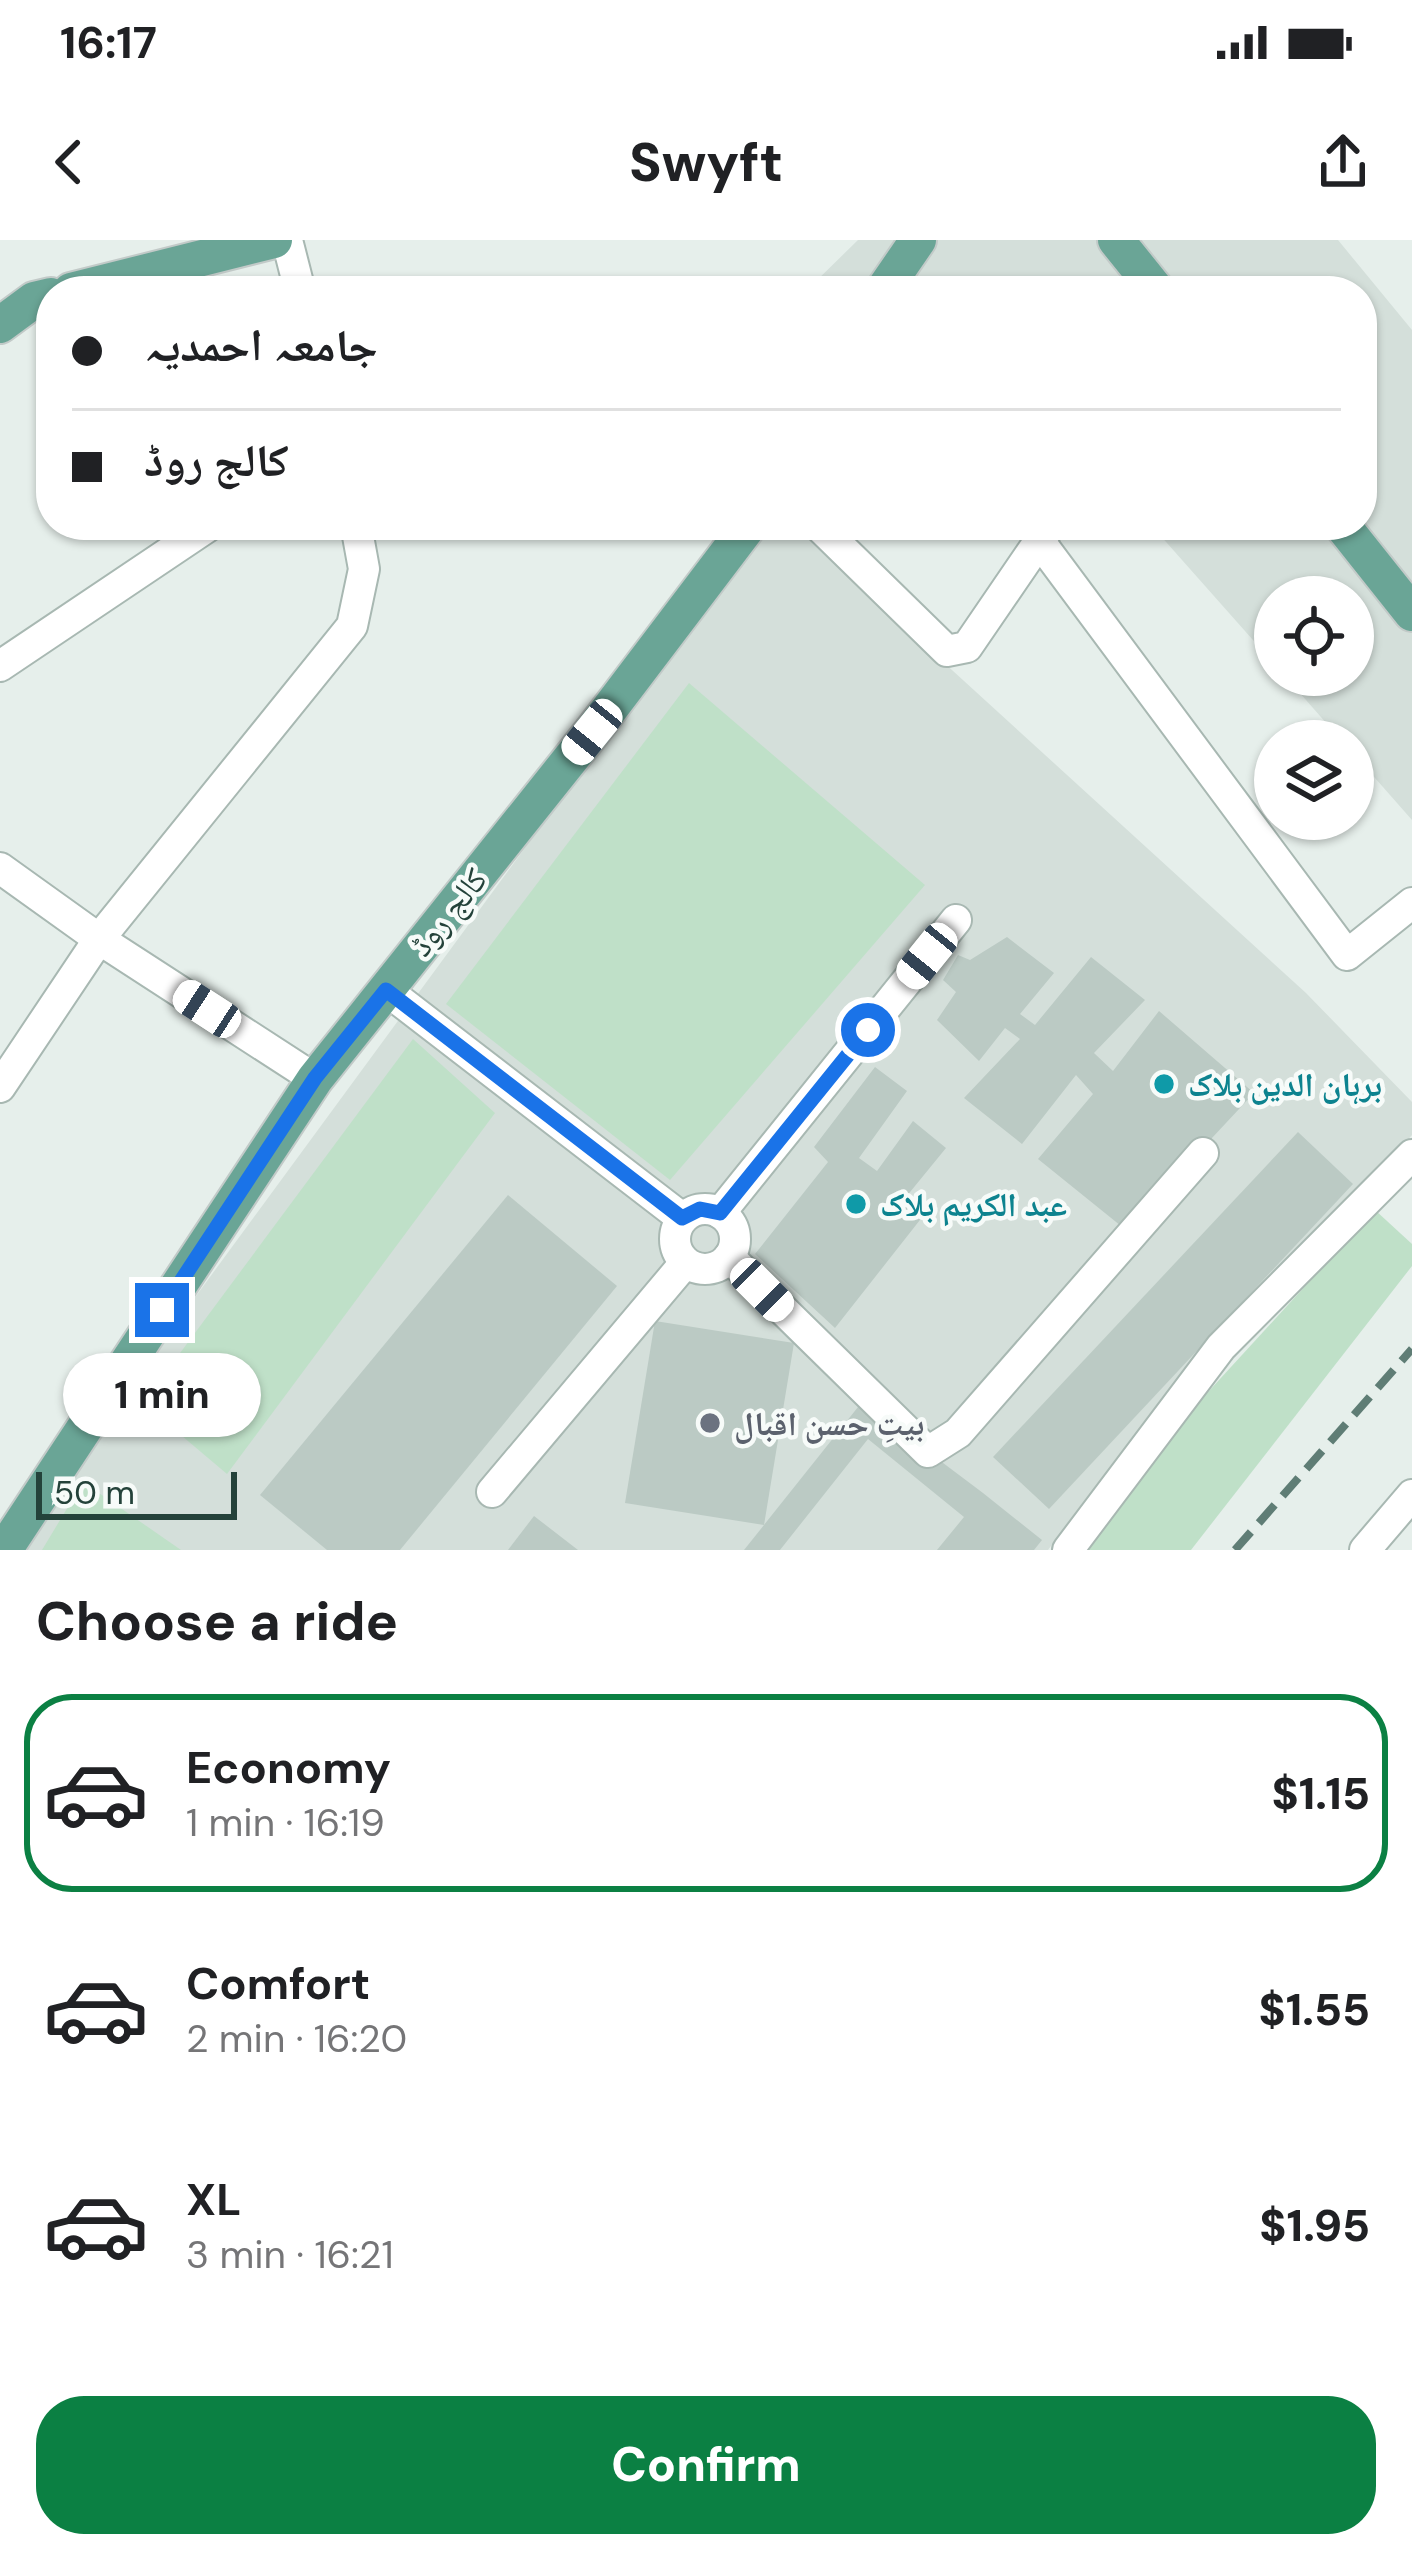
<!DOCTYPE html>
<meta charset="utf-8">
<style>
body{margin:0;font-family:"DM Sans","Noto Naskh Arabic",sans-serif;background:#f2f2f2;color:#202124;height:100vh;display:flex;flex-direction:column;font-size:45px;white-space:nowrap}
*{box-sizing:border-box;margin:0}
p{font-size:39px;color:#757577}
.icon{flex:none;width:66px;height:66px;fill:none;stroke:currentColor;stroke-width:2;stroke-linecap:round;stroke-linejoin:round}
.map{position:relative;height:1310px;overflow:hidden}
.drawer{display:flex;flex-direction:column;background:#fff;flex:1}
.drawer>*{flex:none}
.banner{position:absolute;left:36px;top:36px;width:1341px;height:264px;border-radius:48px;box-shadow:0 3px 9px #0004;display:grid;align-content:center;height:264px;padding:0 36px;background:#fff}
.controls{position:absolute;left:1254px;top:336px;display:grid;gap:24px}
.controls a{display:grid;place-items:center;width:120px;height:120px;border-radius:50%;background:#fff;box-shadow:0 3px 9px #0004;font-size:60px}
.scale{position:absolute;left:36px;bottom:30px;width:201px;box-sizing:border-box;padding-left:12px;border:6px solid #24423a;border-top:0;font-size:33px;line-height:42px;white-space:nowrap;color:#24423a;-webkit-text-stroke:9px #f7fbf9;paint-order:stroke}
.end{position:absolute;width:54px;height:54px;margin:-27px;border:15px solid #1a73e8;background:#fff;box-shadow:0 0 0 6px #fff}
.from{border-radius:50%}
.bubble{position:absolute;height:84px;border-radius:42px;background:#fff;box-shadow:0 3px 9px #0004;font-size:39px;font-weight:800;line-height:84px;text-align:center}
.car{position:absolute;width:36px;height:72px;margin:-36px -18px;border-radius:15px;box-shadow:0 0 9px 3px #0007;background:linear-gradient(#fff 24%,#345 0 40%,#fff 0 76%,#345 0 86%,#fff 0)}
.banner b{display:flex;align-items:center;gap:42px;height:114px;font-size:45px}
.banner b+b{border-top:3px solid #e0e0e0}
.banner i{width:30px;height:30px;background:#202124}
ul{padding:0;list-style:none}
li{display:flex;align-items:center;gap:36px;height:198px;margin:0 24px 18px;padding:0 12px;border:6px solid transparent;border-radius:48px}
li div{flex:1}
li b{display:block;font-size:45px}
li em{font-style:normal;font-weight:800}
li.current{border-color:#0b8043}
li>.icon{width:108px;height:108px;stroke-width:1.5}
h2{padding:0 36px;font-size:54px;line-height:144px}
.button{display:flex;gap:24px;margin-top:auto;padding:24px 36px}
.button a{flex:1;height:138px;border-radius:48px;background:#0b8043;color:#fff;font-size:48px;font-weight:800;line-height:138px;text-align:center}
.status{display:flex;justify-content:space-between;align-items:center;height:84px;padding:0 60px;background:#fff;direction:ltr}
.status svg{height:33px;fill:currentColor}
header{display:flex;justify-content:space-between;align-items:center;height:156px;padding:0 36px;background:#fff;font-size:54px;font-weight:800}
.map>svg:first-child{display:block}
</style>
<div class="status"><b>16:17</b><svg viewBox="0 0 49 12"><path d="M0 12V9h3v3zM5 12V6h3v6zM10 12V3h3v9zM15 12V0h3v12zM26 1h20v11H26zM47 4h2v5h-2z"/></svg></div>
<header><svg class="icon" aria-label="back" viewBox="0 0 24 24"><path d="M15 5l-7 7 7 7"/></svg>Swyft<svg class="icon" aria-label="share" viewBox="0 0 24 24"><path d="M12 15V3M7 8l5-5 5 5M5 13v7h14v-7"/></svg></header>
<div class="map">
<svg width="1412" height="1310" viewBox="0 0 1412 1310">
<rect width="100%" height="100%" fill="#e6efeb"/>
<!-- built -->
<g fill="#d4dfda">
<polygon points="858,0 1338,0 1412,90 1412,580 1353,513 1353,501 1342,501 1284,435 1353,435 1353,357 1275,357 1275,425 1151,285 1362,285 1362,51 806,51"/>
<polygon points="762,285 793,285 1306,753 1412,862 1412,895 1087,1257 1048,1310 24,1310 80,1214"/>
</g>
<!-- green -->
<g fill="#bfe0c8">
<polygon points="689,443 925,645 670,940 446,764"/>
<polygon points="413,799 495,873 227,1234 143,1163"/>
<polygon points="1375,970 1412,1004 1412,1026 1191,1310 1081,1310 1164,1200"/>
<polygon points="83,1242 181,1310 42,1310"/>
</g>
<!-- building -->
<g fill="#bbcac4">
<polygon points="1007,697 1054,733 1020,774 1035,785 1091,717 1145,760 1094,813 1113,831 1159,771 1254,853 1126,990 1038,919 1093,854 1076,835 1022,904 964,858 1020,799 1005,788 979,821 937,780 956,752 943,740 958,715 970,720"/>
<polygon points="875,827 907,851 859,918 877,931 913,881 946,908 906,957 927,971 835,1088 755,1014 828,922 814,907"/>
<polygon points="1298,892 1353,944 1049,1269 993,1217"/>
<polygon points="508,955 617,1046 400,1310 327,1310 260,1255"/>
<polygon points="655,1081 794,1103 764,1285 625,1263"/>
<polygon points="862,1162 983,1253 1042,1300 1034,1310 937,1310 964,1277 868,1199 780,1310 744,1310"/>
<polygon points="534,1276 578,1310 508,1310"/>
</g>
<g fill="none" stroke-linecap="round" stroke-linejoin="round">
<!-- minor casing -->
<g stroke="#a8b8b2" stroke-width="34">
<g id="minor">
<polyline points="287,0 300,51"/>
<polyline points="818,285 947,411 967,407 1047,290"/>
<polyline points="1040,302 1347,715 1412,663"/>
<polyline points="0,426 210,285"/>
<polyline points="0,628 99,699 315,839"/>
<polyline points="386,750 682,978"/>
<polyline points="0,847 99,699 352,386 364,329 356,285"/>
<circle cx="705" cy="999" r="30"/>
<polyline points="720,973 956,680"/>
<polyline points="729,1017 928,1212 958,1193 1203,913"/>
<polyline points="492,1252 685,1023"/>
<polyline points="1068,1310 1221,1107 1412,915"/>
<polyline points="1365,1310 1412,1255"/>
</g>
</g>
<!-- major casing -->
<g stroke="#c2cac8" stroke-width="40">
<g id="major">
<polyline points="1116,0 1157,51"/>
<polyline points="71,51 274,0"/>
<polyline points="883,51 918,0"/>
<polyline points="0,85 34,60 51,56"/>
<polyline points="1342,285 1412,373"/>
<polyline points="4,1310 315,839 592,492 749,285"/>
</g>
</g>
<!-- minor -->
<use href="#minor" stroke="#fff" stroke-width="30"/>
<!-- major -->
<use href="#major" stroke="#6aa596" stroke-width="36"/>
<!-- rail -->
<polyline stroke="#5f7d75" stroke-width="8" stroke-dasharray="24 12" stroke-linecap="butt" points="1235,1310 1412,1109"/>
</g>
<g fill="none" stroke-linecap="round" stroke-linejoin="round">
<!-- route -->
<polyline stroke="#1a73e8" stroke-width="15" points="162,1070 315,838 386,750 682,978 700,969 720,973 868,790"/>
</g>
<!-- markers -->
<g fill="#0f9aa8" stroke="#f7fbf9" stroke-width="4.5">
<circle cx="1164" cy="844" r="12"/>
<circle cx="856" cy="964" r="12"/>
</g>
<circle fill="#6b7280" stroke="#f7fbf9" stroke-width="4.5" cx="710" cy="1183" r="12"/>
<g text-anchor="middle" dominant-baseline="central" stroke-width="9" stroke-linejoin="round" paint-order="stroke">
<!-- street labels -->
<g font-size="33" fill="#24423a" stroke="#f7fbf9">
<text transform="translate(448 672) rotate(-51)">کالج روڈ</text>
</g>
<!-- culture labels -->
<g font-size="33" font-weight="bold" fill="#0d838f" stroke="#f7fbf9" text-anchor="start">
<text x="1188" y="844">برہان الدین بلاک</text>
<text x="880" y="964">عبد الکریم بلاک</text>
</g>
<!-- worship labels -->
<g font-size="33" font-weight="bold" fill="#5b616d" stroke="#f7fbf9" text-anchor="start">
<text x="734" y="1183">بیتِ حسن اقبال</text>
</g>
</g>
</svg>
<div class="controls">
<a><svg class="icon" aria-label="locate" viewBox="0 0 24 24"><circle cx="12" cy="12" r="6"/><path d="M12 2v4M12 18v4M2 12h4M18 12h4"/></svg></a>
<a><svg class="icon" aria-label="layers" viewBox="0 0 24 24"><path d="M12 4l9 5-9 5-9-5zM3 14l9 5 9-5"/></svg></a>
</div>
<div class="scale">50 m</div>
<i class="end from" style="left:868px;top:790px"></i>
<i class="end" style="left:162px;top:1070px"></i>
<div class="bubble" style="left:63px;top:1113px;width:198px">1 min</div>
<i class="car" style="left:592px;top:492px;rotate:219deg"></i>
<i class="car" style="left:927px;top:716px;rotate:219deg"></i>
<i class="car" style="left:207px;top:769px;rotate:303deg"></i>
<i class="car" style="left:762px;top:1050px;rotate:135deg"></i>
<div class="banner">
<b><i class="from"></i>جامعہ احمدیہ</b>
<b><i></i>کالج روڈ</b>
</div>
</div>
<section class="drawer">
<h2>Choose a ride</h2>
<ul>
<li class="current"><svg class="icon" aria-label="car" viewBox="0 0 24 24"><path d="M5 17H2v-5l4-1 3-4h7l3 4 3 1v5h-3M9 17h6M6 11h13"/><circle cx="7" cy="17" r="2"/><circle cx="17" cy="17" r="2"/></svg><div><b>Economy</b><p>1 min · 16:19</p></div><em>$1.15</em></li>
<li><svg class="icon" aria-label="car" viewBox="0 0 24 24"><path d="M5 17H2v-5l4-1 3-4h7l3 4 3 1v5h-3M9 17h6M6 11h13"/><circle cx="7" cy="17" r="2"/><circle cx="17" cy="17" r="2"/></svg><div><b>Comfort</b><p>2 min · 16:20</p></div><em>$1.55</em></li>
<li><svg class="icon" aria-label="car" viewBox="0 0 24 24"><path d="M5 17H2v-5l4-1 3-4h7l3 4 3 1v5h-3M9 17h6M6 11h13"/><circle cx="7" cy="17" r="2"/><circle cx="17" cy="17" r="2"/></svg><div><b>XL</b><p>3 min · 16:21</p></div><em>$1.95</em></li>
</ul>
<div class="button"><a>Confirm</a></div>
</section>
